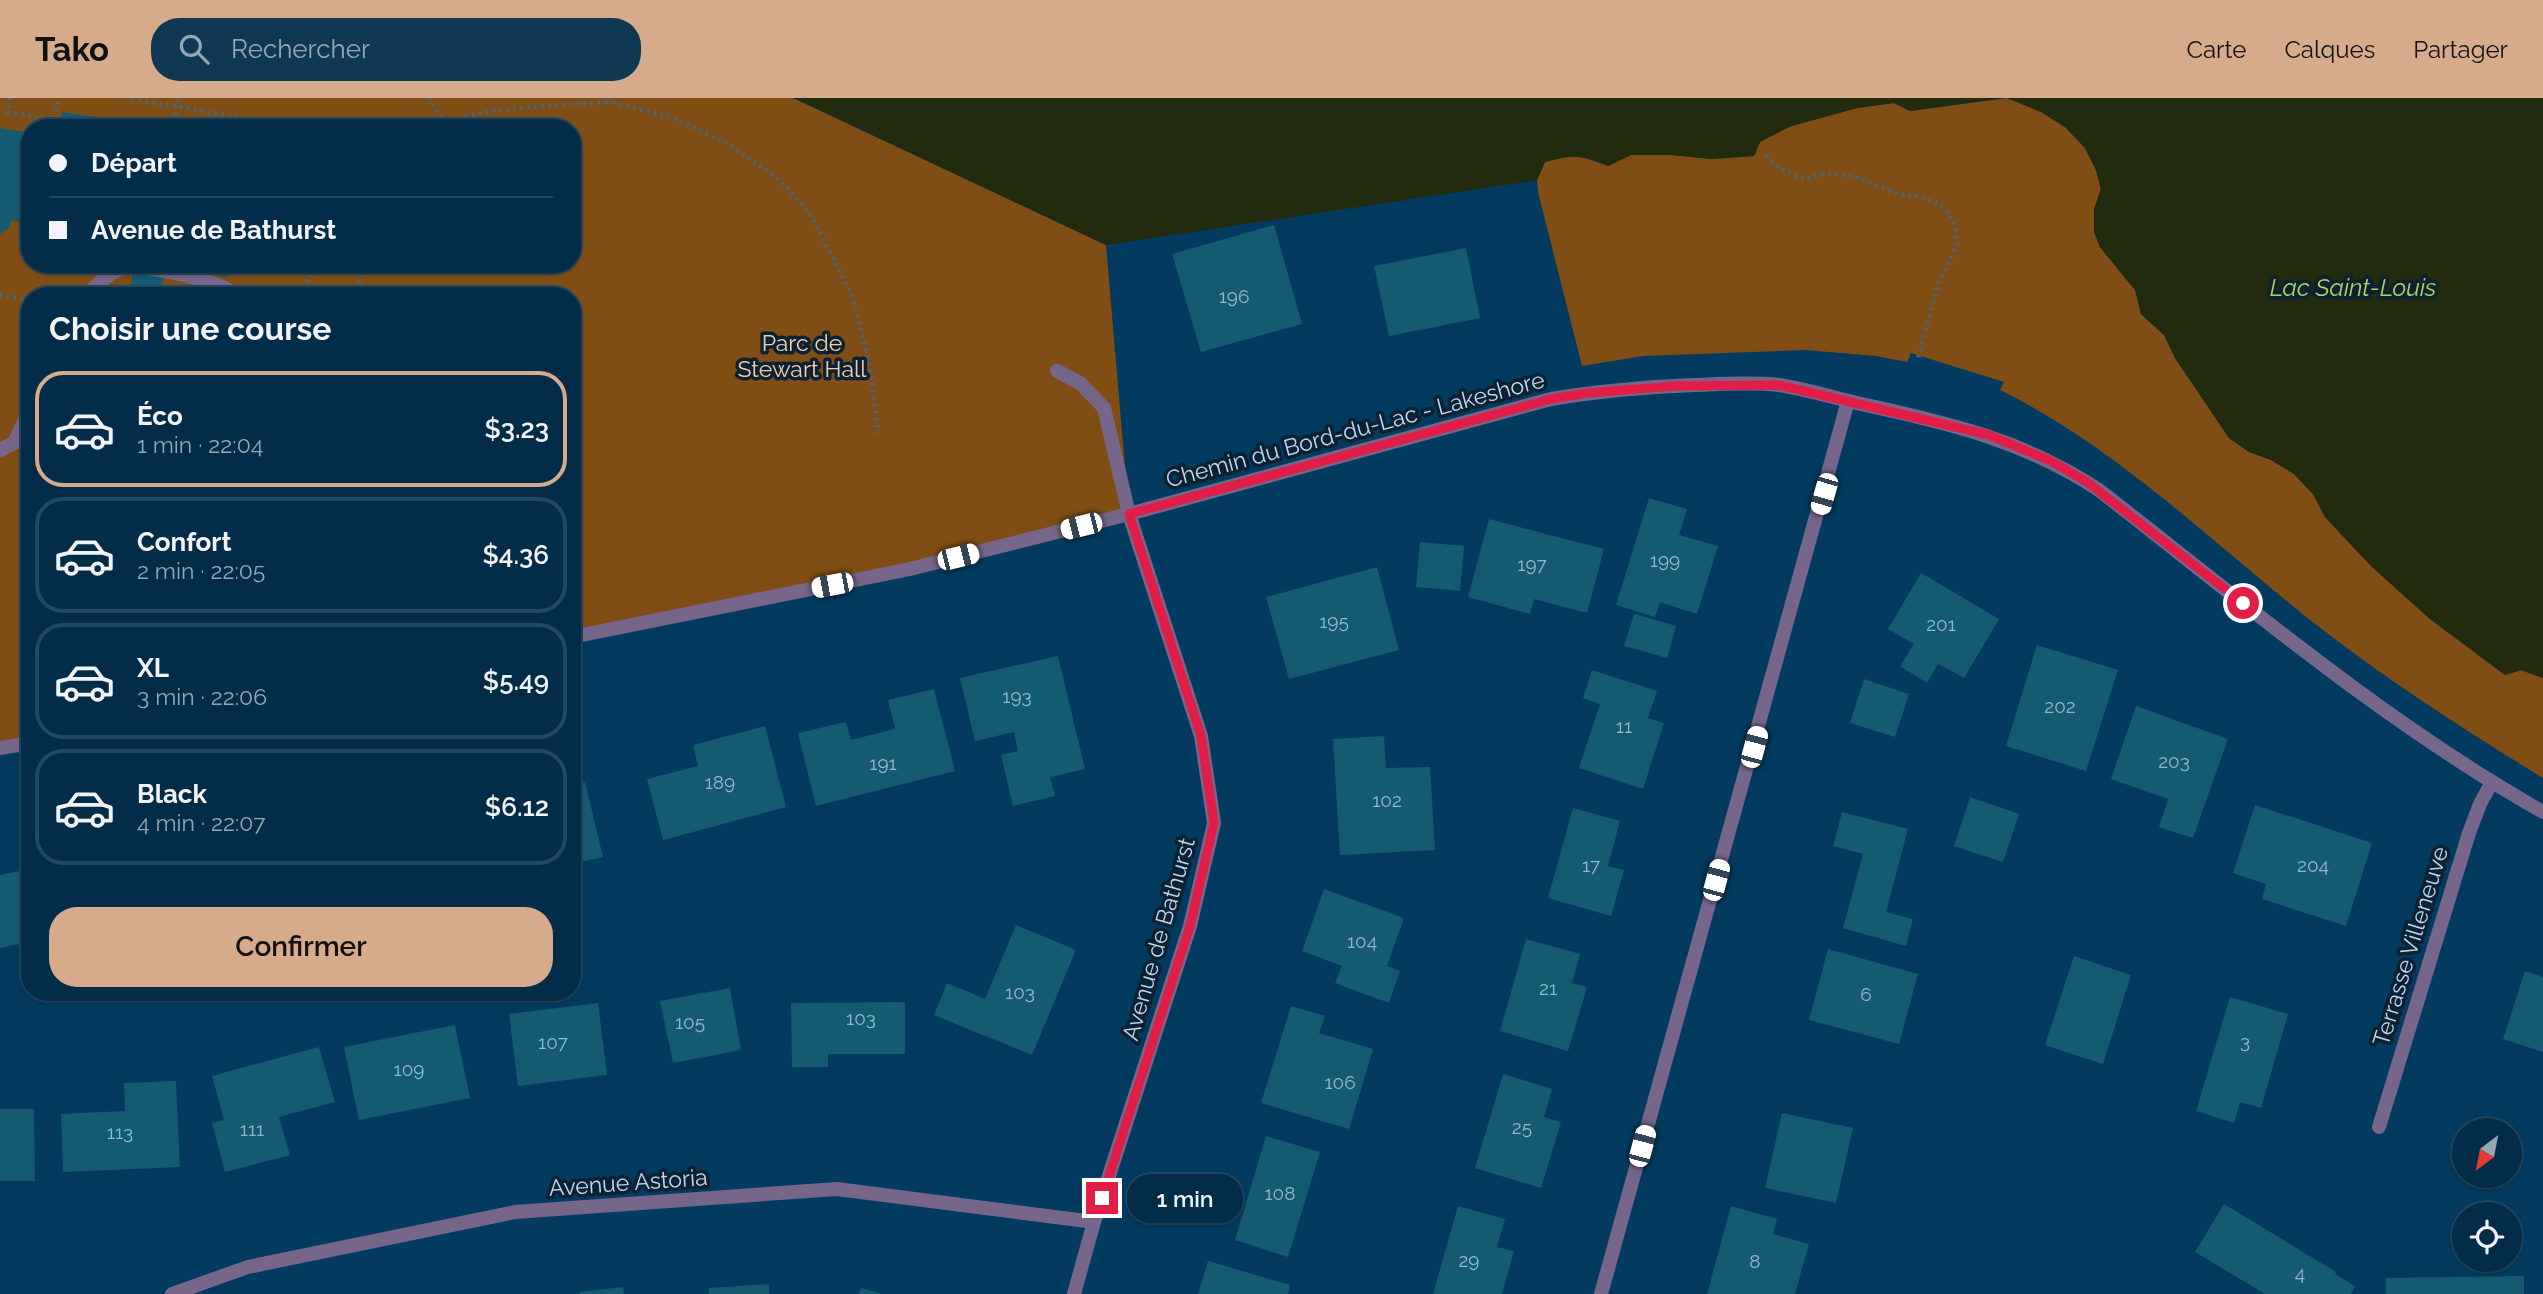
<!DOCTYPE html>
<html lang="fr">
<meta charset="utf-8">
<style>
body{margin:0;font-family:Raleway,sans-serif;background:#103852;color:#f1f3f6;height:100vh;display:flex;flex-direction:column;font-size:26px;white-space:nowrap}
*{box-sizing:border-box;margin:0}
p{font-size:23px;color:#96a7b4}
.icon{flex:none;width:38px;height:38px;fill:none;stroke:currentColor;stroke-width:2;stroke-linecap:round;stroke-linejoin:round}
.map{position:relative;flex:1;overflow:hidden}
.panel{position:absolute;left:21px;top:189px;width:560px;height:714px;display:flex;flex-direction:column;background:#022c47;border-radius:28px;box-shadow:0 2px 5px #0004,0 0 0 2px #234860}
.panel>*{flex:none}
.top-card{position:absolute;left:21px;top:21px;width:560px;height:154px;border-radius:28px;box-shadow:0 2px 5px #0004,0 0 0 2px #234860;display:grid;align-content:center;height:154px;padding:0 28px;background:#022c47}
.needle{width:46px;rotate:212deg}
.fabs{position:absolute;left:2452px;top:1020px;display:grid;gap:14px}
.fabs a{display:grid;place-items:center;width:70px;height:70px;border-radius:50%;background:#022c47;box-shadow:0 2px 5px #0004,0 0 0 2px #234860;font-size:35px}
.end{position:absolute;width:32px;height:32px;margin:-16px;border:9px solid #e11d48;background:#fff;box-shadow:0 0 0 4px #fff}
.from{border-radius:50%}
.bubble{position:absolute;height:49px;border-radius:24px;background:#022c47;box-shadow:0 2px 5px #0004,0 0 0 2px #234860;font-size:23px;font-weight:600;line-height:49px;text-align:center}
.car{position:absolute;width:21px;height:42px;margin:-21px -10px;border-radius:9px;box-shadow:0 0 5px 2px #0007;background:linear-gradient(#fff 24%,#345 0 40%,#fff 0 76%,#345 0 86%,#fff 0)}
.top-card b{display:flex;align-items:center;gap:24px;height:66px;font-size:26px}
.top-card b+b{border-top:2px solid #234860}
.top-card i{width:18px;height:18px;background:#f1f3f6}
ul{padding:0;list-style:none}
li{display:flex;align-items:center;gap:21px;height:116px;margin:0 14px 10px;padding:0 14px;border:4px solid #234860;border-radius:28px}
li div{flex:1}
li b{display:block;font-size:26px}
li em{font-style:normal;font-weight:600}
li.current{border-color:#d6ab8b}
li>.icon{width:63px;height:63px;stroke-width:1.5}
h2{padding:0 28px;font-size:32px;line-height:84px}
.primary-button{display:flex;gap:14px;margin-top:auto;padding:14px 28px}
.primary-button a{flex:1;height:80px;border-radius:28px;background:#d6ab8b;color:#111;font-size:28px;font-weight:600;line-height:80px;text-align:center}
header{display:flex;align-items:center;gap:42px;box-sizing:border-box;height:98px;padding:0 35px;background:#d6ab8b;color:#111}
header strong{font-size:33px}
nav{display:flex;gap:38px;margin-inline-start:auto;font-size:24px}
.search{width:490px;height:63px;background:#103852;display:flex;align-items:center;gap:18px;box-sizing:border-box;padding:0 24px;border-radius:28px;color:#96a7b4;font-size:26px}
.map>svg:first-child{display:block}
</style>
<header>
<strong>Tako</strong>
<div class="search"><svg class="icon" aria-label="search" viewBox="0 0 24 24"><circle cx="10" cy="10" r="6"/><path d="M15 15l6 6"/></svg>Rechercher</div>
<nav><a>Carte</a><a>Calques</a><a>Partager</a></nav>
</header>
<div class="map">
<svg width="2543" height="1196" viewBox="0 0 2543 1196">
<rect width="100%" height="100%" fill="#023b5f"/>
<!-- green -->
<g fill="#804e15" fill-rule="evenodd">
<path d="M0,0H793L1106,147L1129,416L572,539V198H30V645L0,650ZM30,30H572V166H30Z"/>
<path d="M2007,0L2041,14L2066,30L2085,50L2096,72L2101,91L2094,111V134L2100,149L2135,192L2141,216L2164,237L2175,260L2229,340L2249,354L2271,362L2294,376L2313,396L2325,419L2371,468L2430,521L2505,577L2521,572L2543,580V680C2468,634 2393,586 2323,532C2217,450 2122,352 2000,292L2004,284L1911,255L1907,264L1876,258L1805,252L1643,258L1582,268L1538,94L1537,82L1545,64C1575,56 1580,57 1608,68L1631,57H1672L1711,61L1754,58L1760,44L1789,28L1857,10L1894,5L1910,13Z"/>
</g>
<!-- water -->
<g fill="#222b0e">
<path d="M794,0H2004L1910,13L1894,5L1857,10L1789,29L1760,44L1754,58L1711,61L1672,57H1631L1608,68C1580,57 1575,56 1545,64L1537,82L1106,147Z"/>
<polygon points="2007,0 2543,0 2543,580 2521,572 2505,577 2430,521 2371,468 2325,419 2313,396 2294,376 2271,362 2249,354 2229,340 2175,260 2164,237 2141,216 2135,192 2100,149 2094,134 2094,111 2101,91 2096,72 2085,50 2065,29 2041,14"/>
</g>
<!-- building -->
<g fill="#145b71">
<polygon points="62,14 158,28 158,30 59,30"/>
<polygon points="0,30 30,35 30,126 11,122 9,130 0,136"/>
<polygon points="1274,127 1302,226 1201,254 1172,156"/>
<polygon points="1466,150 1480,220 1389,238 1374,168"/>
<polygon points="134,166 166,166 161,197 130,193"/>
<polygon points="192,166 242,166 241,170 225,179 198,173"/>
<polygon points="1649,400 1687,411 1679,437 1718,448 1697,516 1660,504 1655,519 1616,507"/>
<polygon points="1489,421 1604,451 1587,515 1534,501 1530,516 1468,499"/>
<polygon points="1420,444 1464,448 1460,493 1416,489"/>
<polygon points="1377,469 1399,552 1289,581 1266,499"/>
<polygon points="1921,475 1999,521 1964,580 1938,566 1927,585 1900,568 1914,546 1888,531"/>
<polygon points="1634,516 1676,528 1667,560 1624,548"/>
<polygon points="2037,547 2118,572 2086,673 2006,648"/>
<polygon points="1058,558 1085,671 1050,679 1055,698 1013,708 1001,657 1018,653 1014,634 975,643 960,580"/>
<polygon points="1592,572 1657,593 1648,620 1664,625 1643,691 1579,670 1600,606 1583,600"/>
<polygon points="1864,581 1909,596 1895,639 1850,625"/>
<polygon points="934,591 955,673 816,708 798,635 846,624 851,642 895,631 888,602"/>
<polygon points="2136,608 2228,641 2193,740 2159,729 2168,701 2111,681"/>
<polygon points="765,628 786,709 663,742 647,681 698,668 693,647"/>
<polygon points="1384,638 1386,670 1430,669 1435,752 1340,757 1333,641"/>
<polygon points="585,684 603,759 572,766 572,687"/>
<polygon points="1970,699 2019,716 2003,764 1954,748"/>
<polygon points="2255,707 2372,745 2346,828 2262,801 2266,786 2233,775"/>
<polygon points="1573,710 1620,723 1608,768 1624,772 1611,818 1548,800"/>
<polygon points="1842,714 1908,731 1886,814 1913,821 1906,848 1843,830 1863,756 1833,748"/>
<polygon points="30,771 30,844 0,850 0,777"/>
<polygon points="1324,791 1404,820 1387,868 1400,873 1389,905 1335,885 1342,868 1302,853"/>
<polygon points="1016,827 1076,852 1032,957 934,917 947,885 985,901"/>
<polygon points="1526,841 1580,856 1572,885 1587,889 1568,953 1500,933"/>
<polygon points="1828,851 1918,876 1899,946 1809,922"/>
<polygon points="2074,858 2131,877 2103,966 2045,947"/>
<polygon points="2525,873 2543,879 2543,954 2503,941"/>
<polygon points="730,890 741,952 673,965 660,903"/>
<polygon points="2230,899 2288,916 2261,1010 2240,1004 2234,1025 2196,1013"/>
<polygon points="905,904 905,956 828,956 828,969 792,969 791,905"/>
<polygon points="598,905 607,977 518,988 509,916"/>
<polygon points="1291,908 1325,918 1319,935 1373,951 1349,1031 1261,1005"/>
<polygon points="455,927 470,1000 359,1022 344,949"/>
<polygon points="319,949 335,1004 279,1019 290,1057 225,1074 212,1025 224,1022 212,978"/>
<polygon points="1503,976 1552,991 1544,1019 1561,1024 1541,1090 1475,1070"/>
<polygon points="176,983 180,1069 63,1074 61,1016 125,1013 124,985"/>
<polygon points="0,1011 34,1011 35,1083 0,1083"/>
<polygon points="1782,1015 1853,1030 1836,1105 1765,1090"/>
<polygon points="1266,1038 1320,1054 1288,1159 1235,1142"/>
<polygon points="2224,1106 2336,1174 2335,1176 2355,1188 2351,1196 2265,1196 2195,1154"/>
<polygon points="1458,1108 1505,1121 1497,1149 1514,1153 1502,1196 1433,1196"/>
<polygon points="1731,1108 1777,1121 1773,1136 1809,1146 1795,1196 1707,1196"/>
<polygon points="1208,1163 1290,1187 1288,1196 1198,1196"/>
<polygon points="2524,1178 2524,1196 2386,1196 2386,1180"/>
<polygon points="769,1186 769,1196 709,1196 709,1190"/>
<polygon points="623,1189 624,1196 580,1196 580,1194"/>
<polygon points="861,1190 880,1195 880,1196 859,1196"/>
</g>
<g fill="none" stroke-linecap="round" stroke-linejoin="round">
<!-- path -->
<g stroke="#3b6b8b" stroke-width="4.5" stroke-dasharray="2 5" stroke-linecap="butt">
<polyline points="10,0 8,14 54,22 59,0"/>
<polyline points="125,0 301,30"/>
<polyline points="429,0 446,25"/>
<polyline points="608,0 612,4 673,20 728,46 778,81 809,114 852,197 870,268 878,335"/>
<polyline points="173,30 179,0"/>
<path d="M440,30C464,8 576,7 612,4"/>
<polyline points="1766,58 1783,72 1796,78 1807,81 1820,76 1854,78 1904,98 1917,98 1936,104 1948,114 1956,133 1957,147 1938,186 1918,261"/>
<polyline points="253,176 255,166"/>
<polyline points="299,196 317,166"/>
<polyline points="0,197 30,202"/>
<polyline points="270,198 278,195 301,197"/>
<polyline points="345,198 355,194 369,166"/>
</g>
<!-- service -->
<g stroke="#76678a" stroke-width="14">
<path d="M87,198C93,189 115,170 126,169C147,167 224,183 237,198"/>
<polyline points="1057,273 1080,285 1104,310 1129,416"/>
<polyline points="15,343 30,311"/>
<polyline points="0,352 30,337"/>
</g>
<!-- minor -->
<g stroke="#76678a" stroke-width="14">
<polyline points="2379,1029 2469,735 2480,706 2492,684"/>
<polyline points="172,1196 248,1169 515,1114 837,1091 1094,1124"/>
<polyline points="1074,1196 1094,1124 1190,828 1214,725 1201,638 1129,416"/>
</g>
<!-- tertiary -->
<g stroke="#76678a" stroke-width="14">
<path d="M572,539L910,471L1129,416L1551,301C1599,293 1646,289 1694,287C1722,286 1751,284 1779,287C1806,291 1834,300 1861,306C1951,326 2021,341 2099,392C2243,504 2384,624 2543,714"/>
<polyline points="0,650 30,645"/>
<polyline points="1601,1196 1848,303"/>
</g>
</g>
<g fill="none" stroke-linecap="round" stroke-linejoin="round">
<!-- route -->
<polyline stroke="#e11d48" stroke-width="9" points="1102,1100 1190,828 1214,725 1201,638 1129,416 1551,301 1587,295 1674,288 1779,287 1989,337 2051,363 2087,384 2243,505"/>
</g>
<g text-anchor="middle" dominant-baseline="central" stroke-width="7" stroke-linejoin="round" paint-order="stroke">
<!-- number labels -->
<g font-size="19" fill="#94b9cf">
<text x="1234" y="198">196</text>
<text x="1665" y="462">199</text>
<text x="1532" y="466">197</text>
<text x="1334" y="523">195</text>
<text x="1941" y="526">201</text>
<text x="1017" y="598">193</text>
<text x="2060" y="608">202</text>
<text x="1624" y="628">11</text>
<text x="2174" y="663">203</text>
<text x="883" y="665">191</text>
<text x="720" y="684">189</text>
<text x="1387" y="702">102</text>
<text x="1591" y="767">17</text>
<text x="2313" y="767">204</text>
<text x="1362" y="843">104</text>
<text x="1548" y="890">21</text>
<text x="1020" y="894">103</text>
<text x="1866" y="896">6</text>
<text x="861" y="920">103</text>
<text x="690" y="924">105</text>
<text x="2245" y="943">3</text>
<text x="553" y="944">107</text>
<text x="409" y="971">109</text>
<text x="1340" y="984">106</text>
<text x="1522" y="1029">25</text>
<text x="252" y="1031">111</text>
<text x="120" y="1034">113</text>
<text x="1280" y="1095">108</text>
<text x="1469" y="1162">29</text>
<text x="1755" y="1163">8</text>
<text x="2300" y="1175">4</text>
</g>
<!-- park labels -->
<g font-size="23" fill="#f3ceac" stroke="#0c2131">
<text x="802" y="244">Parc de<tspan x="802" dy="26">Stewart Hall</tspan></text>
</g>
<!-- street labels -->
<g font-size="23" fill="#bed8ee" stroke="#0c2131">
<text transform="translate(1355 331) rotate(-15)">Chemin du Bord-du-Lac - Lakeshore</text>
<text transform="translate(1158 841) rotate(-74)">Avenue de Bathurst</text>
<text transform="translate(2410 848) rotate(-73)">Terrasse Villeneuve</text>
<text transform="translate(628 1084) rotate(-4)">Avenue Astoria</text>
</g>
<!-- water labels -->
<g font-size="24" font-style="italic" fill="#b2d65d" stroke="#0c2131">
<text x="2353" y="189">Lac Saint-Louis</text>
</g>
</g>
</svg>
<div class="fabs">
<a><svg class="needle" viewBox="-14 -14 28 28"><path d="M0-13l5 13h-10z" fill="#e53935"/><path d="M0 13l5-13h-10z" fill="#96a7b4"/></svg></a>
<a><svg class="icon" aria-label="locate" viewBox="0 0 24 24"><circle cx="12" cy="12" r="6"/><path d="M12 2v4M12 18v4M2 12h4M18 12h4"/></svg></a>
</div>
<i class="end from" style="left:2243px;top:505px"></i>
<i class="end" style="left:1102px;top:1100px"></i>
<div class="bubble" style="left:1127px;top:1076px;width:116px">1 min</div>
<i class="car" style="left:1824px;top:396px;rotate:196deg"></i>
<i class="car" style="left:1081px;top:428px;rotate:256deg"></i>
<i class="car" style="left:958px;top:459px;rotate:76deg"></i>
<i class="car" style="left:832px;top:487px;rotate:259deg"></i>
<i class="car" style="left:1754px;top:649px;rotate:15deg"></i>
<i class="car" style="left:1716px;top:782px;rotate:15deg"></i>
<i class="car" style="left:1642px;top:1048px;rotate:15deg"></i>
<div class="top-card">
<b><i class="from"></i>Départ</b>
<b><i></i>Avenue de Bathurst</b>
</div>
<section class="panel">
<h2>Choisir une course</h2>
<ul>
<li class="current"><svg class="icon" aria-label="car" viewBox="0 0 24 24"><path d="M5 17H2v-5l4-1 3-4h7l3 4 3 1v5h-3M9 17h6M6 11h13"/><circle cx="7" cy="17" r="2"/><circle cx="17" cy="17" r="2"/></svg><div><b>Éco</b><p>1 min · 22:04</p></div><em>$3.23</em></li>
<li><svg class="icon" aria-label="car" viewBox="0 0 24 24"><path d="M5 17H2v-5l4-1 3-4h7l3 4 3 1v5h-3M9 17h6M6 11h13"/><circle cx="7" cy="17" r="2"/><circle cx="17" cy="17" r="2"/></svg><div><b>Confort</b><p>2 min · 22:05</p></div><em>$4.36</em></li>
<li><svg class="icon" aria-label="car" viewBox="0 0 24 24"><path d="M5 17H2v-5l4-1 3-4h7l3 4 3 1v5h-3M9 17h6M6 11h13"/><circle cx="7" cy="17" r="2"/><circle cx="17" cy="17" r="2"/></svg><div><b>XL</b><p>3 min · 22:06</p></div><em>$5.49</em></li>
<li><svg class="icon" aria-label="car" viewBox="0 0 24 24"><path d="M5 17H2v-5l4-1 3-4h7l3 4 3 1v5h-3M9 17h6M6 11h13"/><circle cx="7" cy="17" r="2"/><circle cx="17" cy="17" r="2"/></svg><div><b>Black</b><p>4 min · 22:07</p></div><em>$6.12</em></li>
</ul>
<div class="primary-button"><a>Confirmer</a></div>
</section>
</div>
